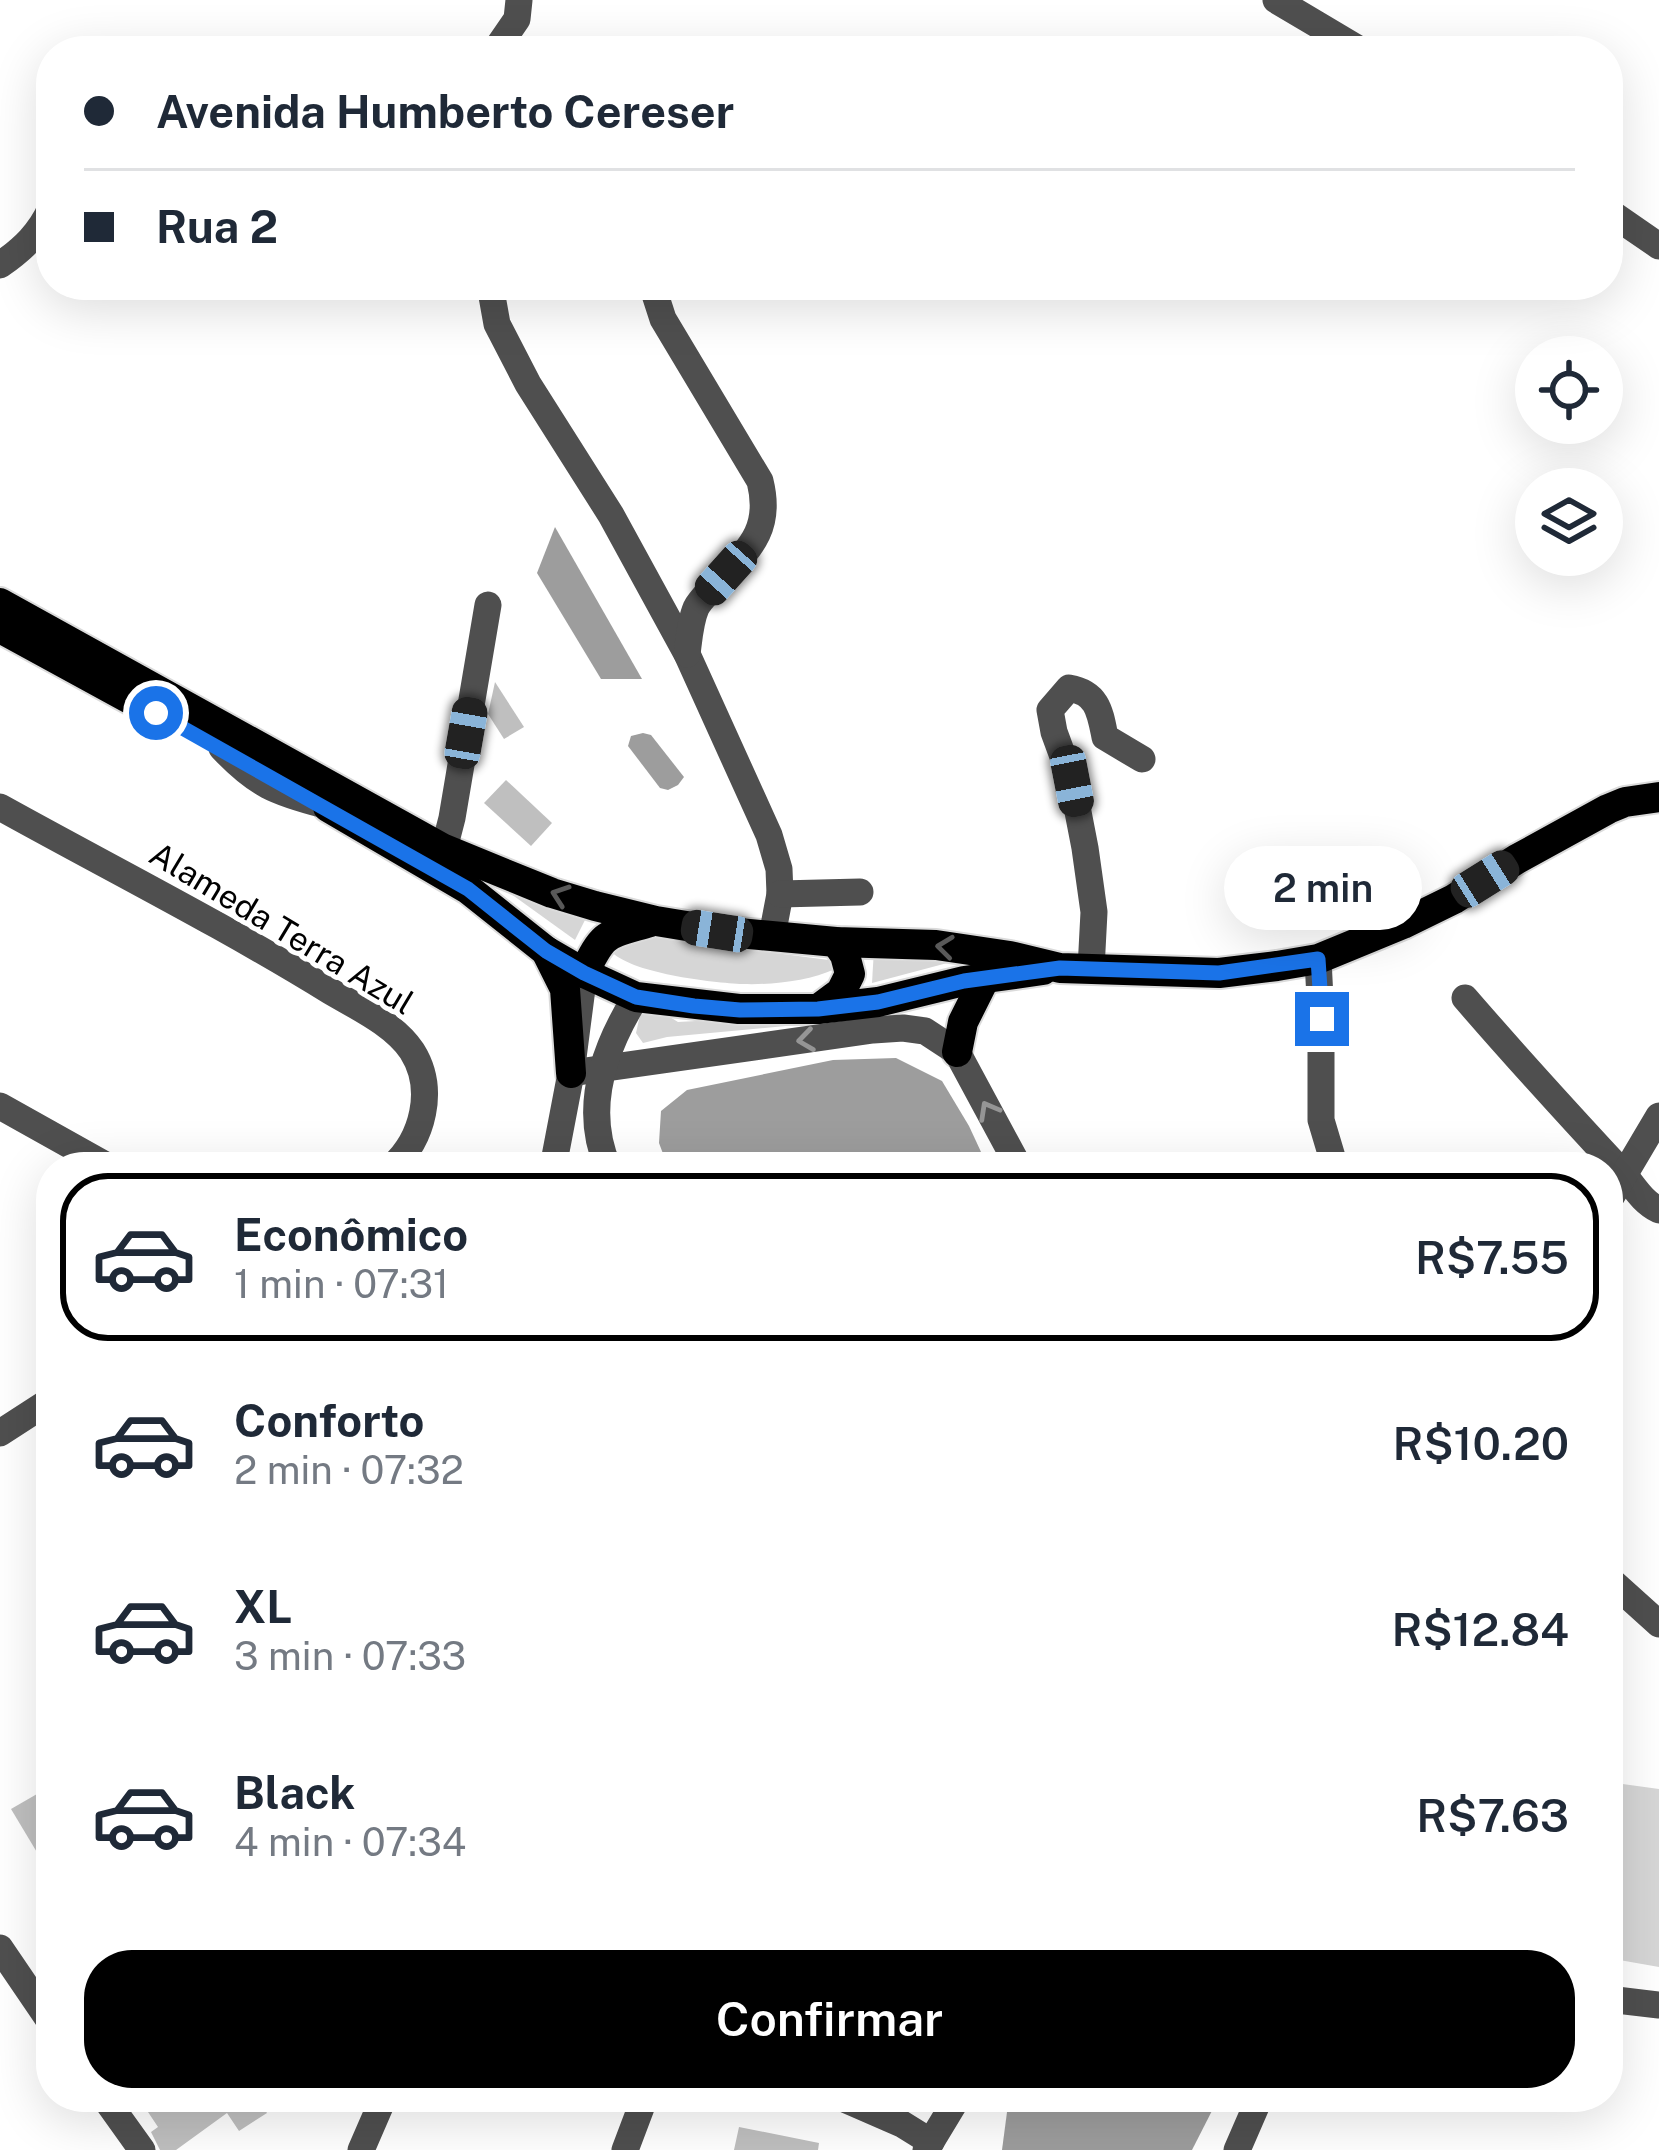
<!DOCTYPE html>
<html lang="pt">
<meta charset="utf-8">
<style>
body{margin:0;font-family:"Public Sans",sans-serif;background:#f2f2f3;color:#1f2937;height:100vh;display:flex;flex-direction:column;font-size:45px;white-space:nowrap}
*{box-sizing:border-box;margin:0}
p{font-size:39px;color:#747a83}
.icon{flex:none;width:66px;height:66px;fill:none;stroke:currentColor;stroke-width:2;stroke-linecap:round;stroke-linejoin:round}
.map{position:relative;flex:1;overflow:hidden}
.details{position:absolute;left:36px;top:1152px;width:1587px;height:960px;display:flex;flex-direction:column;background:#fff;border-radius:48px;box-shadow:0 12px 48px #0002}
.details>*{flex:none}
.banner{position:absolute;left:36px;top:36px;width:1587px;height:264px;border-radius:48px;box-shadow:0 12px 48px #0002;display:grid;align-content:center;height:264px;padding:0 48px;background:#fff}
.controls{position:absolute;left:1515px;top:336px;display:grid;gap:24px}
.controls a{display:grid;place-items:center;width:108px;height:108px;border-radius:50%;background:#fff;box-shadow:0 12px 48px #0002;font-size:60px}
.end{position:absolute;width:54px;height:54px;margin:-27px;border:15px solid #1a73e8;background:#fff;box-shadow:0 0 0 6px #fff}
.from{border-radius:50%}
.bubble{position:absolute;height:84px;border-radius:42px;background:#fff;box-shadow:0 12px 48px #0002;font-size:39px;font-weight:600;line-height:84px;text-align:center}
.car{position:absolute;width:36px;height:72px;margin:-36px -18px;border-radius:15px;box-shadow:0 0 9px 3px #0007;background:linear-gradient(#222 24%,#8ab4d8 0 40%,#222 0 76%,#8ab4d8 0 86%,#222 0)}
.banner b{display:flex;align-items:center;gap:42px;height:114px;font-size:45px}
.banner b+b{border-top:3px solid #e0e1e3}
.banner i{width:30px;height:30px;background:#1f2937}
ul{padding:21px 0 0;list-style:none}
li{display:flex;align-items:center;gap:36px;height:168px;margin:0 24px 18px;padding:0 24px;border:6px solid transparent;border-radius:48px}
li div{flex:1}
li b{display:block;font-size:45px}
li em{font-style:normal;font-weight:600}
li.on{border-color:#000}
li>.icon{width:108px;height:108px;stroke-width:1.5}
.action{display:flex;gap:24px;margin-top:auto;padding:24px 48px}
.action a{flex:1;height:138px;border-radius:48px;background:#000;color:#fff;font-size:48px;font-weight:600;line-height:138px;text-align:center}
.map>svg:first-child{display:block}
</style>
<div class="map">
<svg width="1659" height="2150" viewBox="0 0 1659 2150">
<rect width="100%" height="100%" fill="#fff"/>
<!-- green -->
<g fill="#d6d6d6">
<polygon points="472,866 589,912 575,940"/>
<path d="M624,933L829,960L835,969C809,981 772,985 743,984C713,983 628,973 610,950Z"/>
<polygon points="874,949 985,953 872,983"/>
<polygon points="657,1009 678,1022 826,1014 828,1022 667,1037 643,1043 636,1033 640,1015"/>
<polygon points="1608,1782 1659,1789 1659,1967 1608,1958"/>
</g>
<!-- water -->
<g fill="#9d9d9d">
<polygon points="555,527 642,679 601,679 537,573"/>
<polygon points="643,733 651,735 684,777 678,785 668,790 660,788 628,746 631,736"/>
<polygon points="896,1058 942,1081 969,1126 988,1167 668,1167 659,1143 661,1111 687,1090 833,1060"/>
<polygon points="1009,2097 1219,2097 1192,2150 1002,2150"/>
</g>
<!-- building -->
<g fill="#bfbfbf">
<polygon points="495,682 524,727 504,739 488,714"/>
<polygon points="506,780 552,823 531,846 484,803"/>
<polygon points="37,1794 51,1817 51,1846 38,1854 11,1809"/>
<polygon points="138,2097 257,2097 267,2113 239,2131 227,2113 176,2150 160,2150 151,2132 158,2127"/>
<polygon points="739,2127 819,2143 818,2150 734,2150"/>
</g>
<g fill="none" stroke-linecap="round" stroke-linejoin="round">
<!-- major casing -->
<g stroke="#dbdbdb" stroke-width="34">
<g id="major">
<polyline points="0,603 444,849 552,893 595,906 656,921 717,931 836,942 936,945 1010,956 1060,968 1219,973 1277,966 1318,959 1403,924 1454,899 1517,859 1608,809 1625,802 1659,797"/>
<polyline points="0,628 165,718"/>
<polyline points="328,807 468,889 546,951 584,973 636,997 739,1009 818,1009 878,1002 964,981 1043,970"/>
<polyline points="546,951 565,989 571,1073"/>
<path d="M584,973C604,931 606,935 650,922"/>
<polyline points="818,1009 841,992 850,974 845,955 836,942"/>
<polyline points="957,1052 963,1022 985,978"/>
</g>
</g>
<!-- minor -->
<g stroke="#4f4f4f" stroke-width="27">
<polyline points="1276,0 1362,51"/>
<polyline points="495,51 517,19 519,0"/>
<polyline points="1608,211 1659,246"/>
<path d="M0,265C23,249 40,233 51,208"/>
<polyline points="490,285 497,324 528,384 611,515 687,654 769,835 779,869 780,894 772,936"/>
<path d="M652,285L663,319L760,481C773,533 746,551 714,586C708,593 700,600 696,608C690,622 689,639 687,654"/>
<path d="M222,748C257,785 275,792 325,805"/>
<path d="M0,807C110,868 223,925 330,991C357,1007 394,1024 412,1051C436,1089 423,1139 392,1167"/>
<polyline points="444,849 452,818 488,605"/>
<polyline points="780,894 860,892"/>
<polyline points="1318,959 1321,1019 1321,1120 1335,1167"/>
<path d="M1091,969L1094,912L1085,848L1072,781L1054,732L1050,710L1069,688C1098,693 1100,712 1105,737L1142,759"/>
<path d="M1465,998C1516,1057 1568,1114 1621,1171C1634,1186 1641,1201 1659,1210"/>
<polyline points="571,1073 873,1030 903,1028 925,1031 957,1052 1019,1167"/>
<polyline points="0,1106 109,1167"/>
<polyline points="553,1167 571,1073 584,973"/>
<path d="M608,1167C582,1108 604,1048 636,997"/>
<polyline points="1608,1202 1659,1116"/>
<polyline points="0,1433 51,1400"/>
<polyline points="1608,1578 1659,1624"/>
<polyline points="0,1948 51,2023"/>
<polyline points="1608,1999 1659,2005"/>
<polyline points="104,2097 142,2150"/>
<polyline points="840,2097 902,2124 931,2142"/>
<polyline points="361,2150 384,2097"/>
<polyline points="625,2150 645,2097"/>
<polyline points="926,2150 958,2097"/>
<polyline points="1237,2150 1260,2097"/>
</g>
<!-- major -->
<use href="#major" stroke="#000" stroke-width="30"/>
</g>
<!-- one-way arrows -->
<defs><path id="oneway-chevron" d="M-2-3.5L2.5 0L-2 3.5" fill="none" stroke-width="1.6" stroke-linecap="round" stroke-linejoin="round" transform="scale(3)"/></defs>
<g stroke="#595959">
<use href="#oneway-chevron" transform="translate(560 895) rotate(-161)"/>
<use href="#oneway-chevron" transform="translate(945 947) rotate(-173)"/>
</g>
<g stroke="#959595">
<use href="#oneway-chevron" transform="translate(806 1040) rotate(172)"/>
<use href="#oneway-chevron" transform="translate(988 1110) rotate(-119)"/>
</g>
<g fill="none" stroke-linecap="round" stroke-linejoin="round">
<!-- route -->
<polyline stroke="#1a73e8" stroke-width="15" points="156,713 468,889 546,951 584,973 636,997 694,1006 740,1010 818,1009 878,1002 964,981 1060,968 1219,973 1318,959 1322,1019"/>
</g>
<g text-anchor="middle" dominant-baseline="central" stroke-width="10" stroke-linejoin="round" paint-order="stroke">
<!-- street labels -->
<g font-size="33" fill="#000" stroke="#fff">
<text transform="translate(282 928) rotate(31)">Alameda Terra Azul</text>
</g>
</g>
</svg>
<div class="controls">
<a><svg class="icon" aria-label="locate" viewBox="0 0 24 24"><circle cx="12" cy="12" r="6"/><path d="M12 2v4M12 18v4M2 12h4M18 12h4"/></svg></a>
<a><svg class="icon" aria-label="layers" viewBox="0 0 24 24"><path d="M12 4l9 5-9 5-9-5zM3 14l9 5 9-5"/></svg></a>
</div>
<i class="end from" style="left:156px;top:713px"></i>
<i class="end" style="left:1322px;top:1019px"></i>
<div class="bubble" style="left:1224px;top:846px;width:198px">2 min</div>
<i class="car" style="left:726px;top:573px;rotate:222deg"></i>
<i class="car" style="left:466px;top:733px;rotate:10deg"></i>
<i class="car" style="left:1072px;top:781px;rotate:169deg"></i>
<i class="car" style="left:1485px;top:879px;rotate:58deg"></i>
<i class="car" style="left:717px;top:931px;rotate:279deg"></i>
<div class="banner">
<b><i class="from"></i>Avenida Humberto Cereser</b>
<b><i></i>Rua 2</b>
</div>
<section class="details">
<ul>
<li class="on"><svg class="icon" aria-label="car" viewBox="0 0 24 24"><path d="M5 17H2v-5l4-1 3-4h7l3 4 3 1v5h-3M9 17h6M6 11h13"/><circle cx="7" cy="17" r="2"/><circle cx="17" cy="17" r="2"/></svg><div><b>Econômico</b><p>1 min · 07:31</p></div><em>R$7.55</em></li>
<li><svg class="icon" aria-label="car" viewBox="0 0 24 24"><path d="M5 17H2v-5l4-1 3-4h7l3 4 3 1v5h-3M9 17h6M6 11h13"/><circle cx="7" cy="17" r="2"/><circle cx="17" cy="17" r="2"/></svg><div><b>Conforto</b><p>2 min · 07:32</p></div><em>R$10.20</em></li>
<li><svg class="icon" aria-label="car" viewBox="0 0 24 24"><path d="M5 17H2v-5l4-1 3-4h7l3 4 3 1v5h-3M9 17h6M6 11h13"/><circle cx="7" cy="17" r="2"/><circle cx="17" cy="17" r="2"/></svg><div><b>XL</b><p>3 min · 07:33</p></div><em>R$12.84</em></li>
<li><svg class="icon" aria-label="car" viewBox="0 0 24 24"><path d="M5 17H2v-5l4-1 3-4h7l3 4 3 1v5h-3M9 17h6M6 11h13"/><circle cx="7" cy="17" r="2"/><circle cx="17" cy="17" r="2"/></svg><div><b>Black</b><p>4 min · 07:34</p></div><em>R$7.63</em></li>
</ul>
<div class="action"><a>Confirmar</a></div>
</section>
</div>
